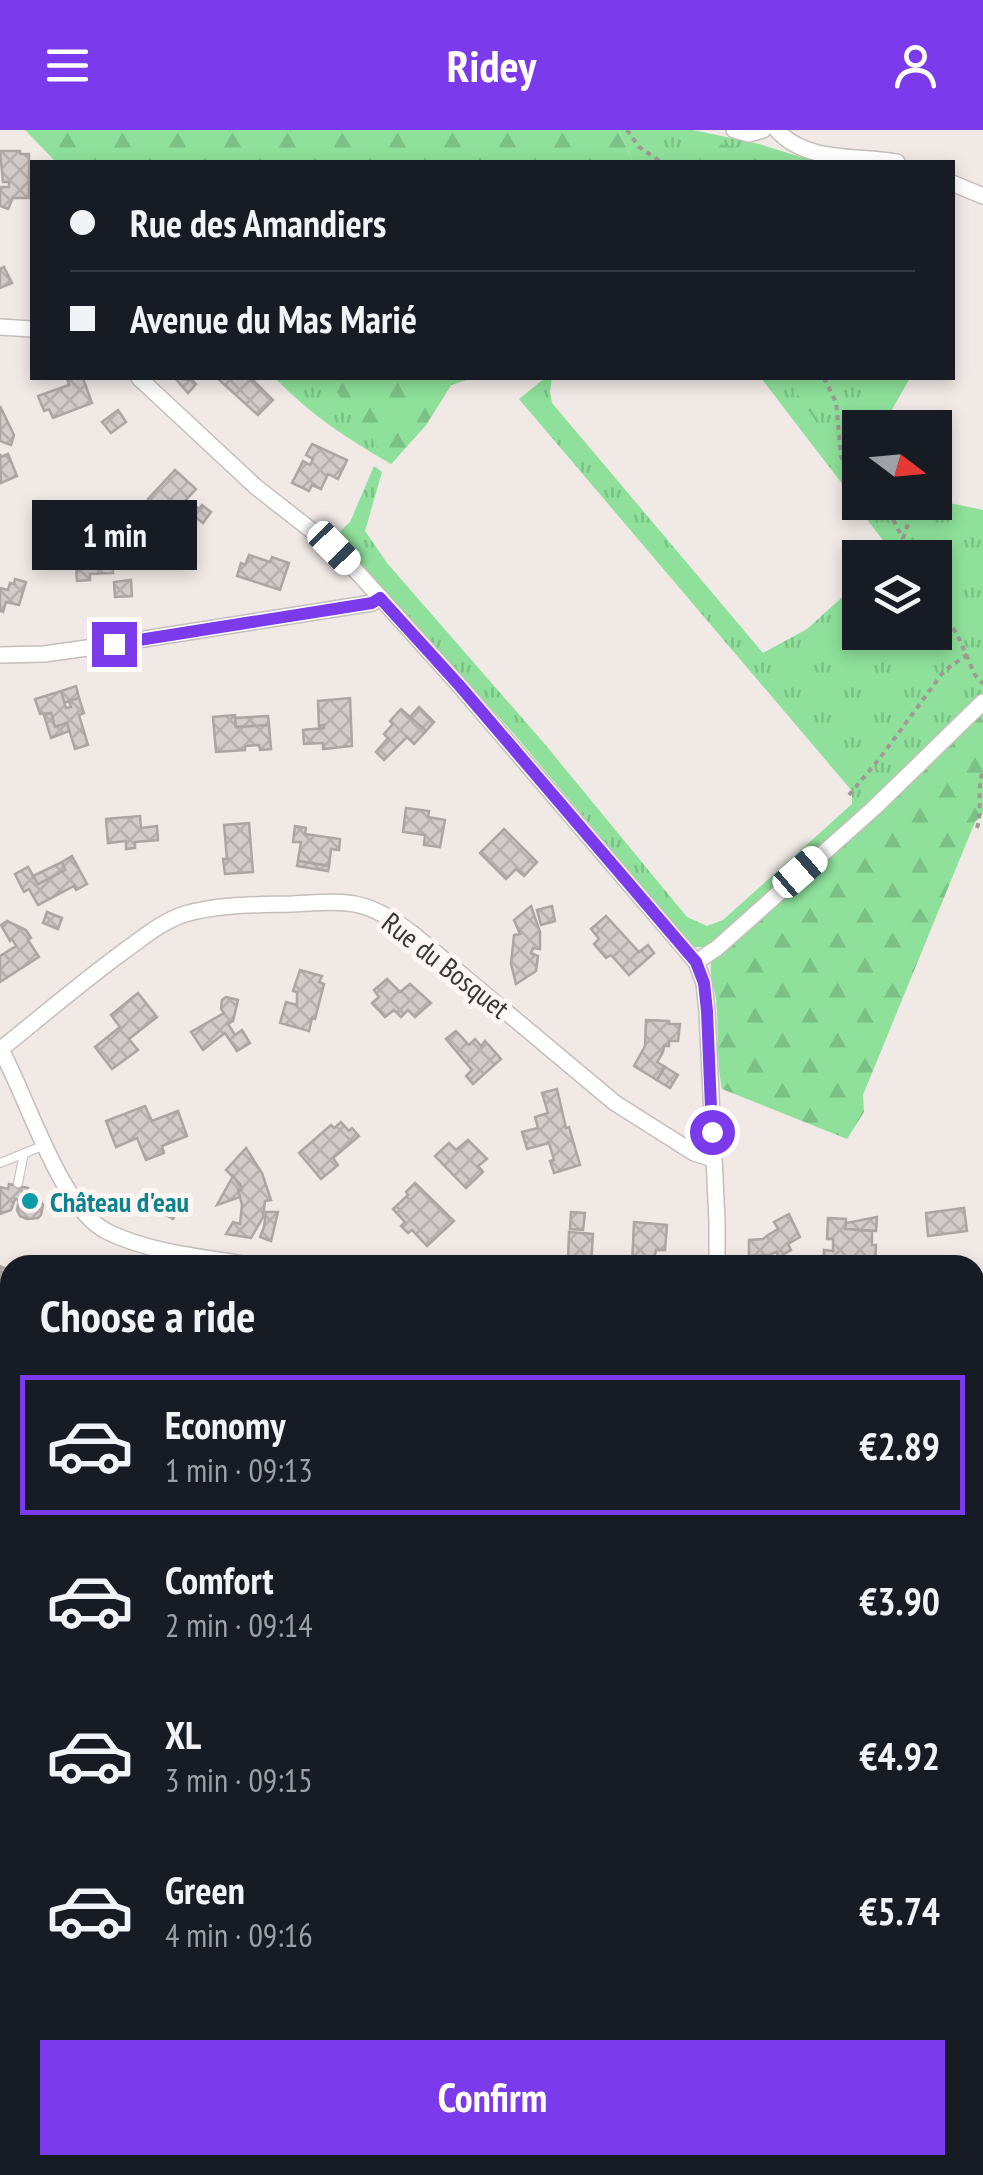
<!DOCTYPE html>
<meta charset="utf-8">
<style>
body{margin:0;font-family:"PT Sans Narrow",sans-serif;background:#20242c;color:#f1f3f6;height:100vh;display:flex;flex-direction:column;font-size:38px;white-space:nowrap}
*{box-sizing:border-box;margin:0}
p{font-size:32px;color:#9ea1a6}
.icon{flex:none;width:55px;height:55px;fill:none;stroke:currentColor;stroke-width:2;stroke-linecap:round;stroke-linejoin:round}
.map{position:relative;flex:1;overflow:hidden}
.drawer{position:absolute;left:0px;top:1125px;width:985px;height:920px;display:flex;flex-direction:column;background:#171b24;border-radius:30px 30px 0 0;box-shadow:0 5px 15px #0003}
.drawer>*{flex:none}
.guide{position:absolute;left:30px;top:30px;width:925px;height:220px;border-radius:0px;box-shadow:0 5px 15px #0003;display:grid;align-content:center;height:220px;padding:0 40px;background:#171b24}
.needle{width:65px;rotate:106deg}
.buttons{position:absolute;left:842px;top:280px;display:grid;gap:20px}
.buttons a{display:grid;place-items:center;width:110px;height:110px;border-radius:0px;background:#171b24;box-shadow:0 5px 15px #0003;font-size:50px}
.end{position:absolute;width:45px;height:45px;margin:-22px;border:12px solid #7c3aed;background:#fff;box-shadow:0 0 0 5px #fff}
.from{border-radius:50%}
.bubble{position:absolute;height:70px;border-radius:0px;background:#171b24;box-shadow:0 5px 15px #0003;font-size:32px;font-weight:700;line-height:70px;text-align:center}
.car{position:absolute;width:30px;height:60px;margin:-30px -15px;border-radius:12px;box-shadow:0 0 8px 2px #0007;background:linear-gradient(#fff 24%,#345 0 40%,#fff 0 76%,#345 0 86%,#fff 0)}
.guide b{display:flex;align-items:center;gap:35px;height:95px;font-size:38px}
.guide b+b{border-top:2px solid #363941}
.guide i{width:25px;height:25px;background:#f1f3f6}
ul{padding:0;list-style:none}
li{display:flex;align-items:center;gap:30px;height:140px;margin:0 20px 15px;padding:0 20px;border:5px solid transparent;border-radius:0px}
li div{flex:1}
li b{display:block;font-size:38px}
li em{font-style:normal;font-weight:700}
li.active{border-color:#7c3aed}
li>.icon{width:90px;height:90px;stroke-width:1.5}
h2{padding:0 40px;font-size:45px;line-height:120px}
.cta{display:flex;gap:20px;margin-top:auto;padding:20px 40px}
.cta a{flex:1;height:115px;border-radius:0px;background:#7c3aed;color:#fff;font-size:40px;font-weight:700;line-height:115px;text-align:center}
header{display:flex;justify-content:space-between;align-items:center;height:130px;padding:0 40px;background:#7c3aed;color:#fff;font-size:45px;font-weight:700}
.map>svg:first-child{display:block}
</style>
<header><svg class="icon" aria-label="menu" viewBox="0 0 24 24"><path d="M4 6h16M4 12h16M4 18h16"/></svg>Ridey<svg class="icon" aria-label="person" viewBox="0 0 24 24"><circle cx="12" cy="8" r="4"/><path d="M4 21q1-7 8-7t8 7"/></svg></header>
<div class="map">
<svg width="983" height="2045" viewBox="0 0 983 2045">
<defs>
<pattern id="grass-tufts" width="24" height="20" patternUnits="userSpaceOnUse" patternTransform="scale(2.5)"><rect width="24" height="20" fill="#8ee09a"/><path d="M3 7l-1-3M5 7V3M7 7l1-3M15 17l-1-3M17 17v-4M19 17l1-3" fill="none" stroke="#7bc185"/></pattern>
<pattern id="forest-firs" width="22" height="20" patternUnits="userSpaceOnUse" patternTransform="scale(2.5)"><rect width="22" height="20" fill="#8ee09a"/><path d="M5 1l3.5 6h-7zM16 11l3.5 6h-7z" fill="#7bc185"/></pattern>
<pattern id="building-cross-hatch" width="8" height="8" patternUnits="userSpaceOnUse" patternTransform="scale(2.5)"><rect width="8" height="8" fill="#d2cbc9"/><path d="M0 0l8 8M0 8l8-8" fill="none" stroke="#b5afad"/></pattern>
</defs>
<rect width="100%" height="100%" fill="#f0e9e6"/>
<!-- grass -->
<g fill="url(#grass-tufts)">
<polygon points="619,0 693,0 759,14 817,32 633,32"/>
<path d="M275,248H472L451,255L426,295L391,334C349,310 308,283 275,248Z"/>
<path d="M545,248H552L550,261L552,273L763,523L807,499L860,451V502H935V428L888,427L891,424C880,402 861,386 850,364L761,248H910L882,297L860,298V372H935V370L983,380V567L708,817H693L515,605L335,406L350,392L374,336L382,342L365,401L387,433L543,612L687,787L707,796L723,790L852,674V661L519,269Z"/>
<polygon points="975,1474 983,1476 983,1657 975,1659"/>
</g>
<!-- forest -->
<g fill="url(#forest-firs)">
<polygon points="25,0 619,0 633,32 56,32"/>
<polygon points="680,6 809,32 702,32"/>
<polygon points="326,248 472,248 451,255 426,295 391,334"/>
<polygon points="786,248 814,248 819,258 816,291"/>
<path d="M983,577V684L975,692L863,965L864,982L847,1009L722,959C716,928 719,899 716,869C714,855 708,842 712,829Z"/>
<polygon points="370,2035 430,2035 433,2045 366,2045 357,2042"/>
<polygon points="491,2035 563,2035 562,2045 489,2045"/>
</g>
<!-- building -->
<g fill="url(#building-cross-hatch)" stroke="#aca5a3" stroke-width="2.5">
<polygon points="0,21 20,21 20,24 29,24 29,68 13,68 8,79 0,76 0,57 9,57 9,52 3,52"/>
<polygon points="4,137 12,153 0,158 0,139"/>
<polygon points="67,248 83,248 92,273 53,288 49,279 44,281 38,266 69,255"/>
<polygon points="175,248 188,250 190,248 196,254 188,263"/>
<polygon points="217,248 251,248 273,270 258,285"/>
<polygon points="0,276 14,305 11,315 0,311"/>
<polygon points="118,280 126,292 111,303 102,292"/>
<polygon points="312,314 347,330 338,349 328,344 321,359 312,355 309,361 292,353 303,331 310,335 313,329 306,325"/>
<polygon points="0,324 1,327 8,324 17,346 1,353"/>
<polygon points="175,340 196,359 169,388 148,369"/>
<polygon points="194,375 199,379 202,375 211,382 203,393 194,386 195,383 191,380"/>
<polygon points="68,405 105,406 106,426 112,426 113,443 90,444 90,450 77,451 76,433 70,434"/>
<polygon points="249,425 270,432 272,427 289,433 280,460 237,446 241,433 245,435"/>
<polygon points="15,449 26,452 19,475 6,472 3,482 0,481 0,458 8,460 10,453 14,454"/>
<polygon points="131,450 132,466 115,467 114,452"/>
<polygon points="76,556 79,568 64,573 61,561"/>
<polygon points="61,561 66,578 71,577 69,571 79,568 84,583 79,585 88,615 75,619 67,593 55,597 51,583 40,584 35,569"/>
<polygon points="350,568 352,616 323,619 323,613 304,614 303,600 324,598 324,595 319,596 318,571"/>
<polygon points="419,577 434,592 426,601 410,587"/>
<polygon points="401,579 426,601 414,614 407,607 384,630 376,622 388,608 384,604 393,594 390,591"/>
<polygon points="51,583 55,597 67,593 69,601 51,608 44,585"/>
<polygon points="235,585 236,597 269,595 271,619 260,620 259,615 245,616 245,620 216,622 213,587"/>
<polygon points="268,586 269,595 236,597 235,588"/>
<polygon points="406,678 429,681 428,687 445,690 440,717 424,715 425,705 403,702"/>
<polygon points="140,686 141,698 157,696 158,710 135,712 135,718 126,719 126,711 108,713 106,689"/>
<polygon points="249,693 253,742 225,744 223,729 227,729 224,695"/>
<polygon points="295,696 306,698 305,704 340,709 339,720 331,719 329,736 298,731 301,712 293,712"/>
<polygon points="504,699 537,732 524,746 516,739 506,749 480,723"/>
<polygon points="72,726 87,754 76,760 74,756 38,775 29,759 24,762 15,744 28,737 38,754 65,740 62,732"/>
<polygon points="298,731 329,736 328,741 297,736"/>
<polygon points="62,732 65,740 38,754 33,746"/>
<polygon points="531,776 540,802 540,819 533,818 531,823 538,826 536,841 516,854 511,834 514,805 520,804 514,790"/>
<polygon points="552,776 555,791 541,795 537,780"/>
<polygon points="47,782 62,788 58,799 43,793"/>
<polygon points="606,786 639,822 648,815 654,823 629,845 611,825 606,828 594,814 599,809 591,799"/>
<polygon points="7,791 26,800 31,808 28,810 39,827 0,852 0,826 16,816 12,809 10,811 1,795"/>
<polygon points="300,840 322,846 319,852 324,854 315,889 312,888 309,901 280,893 286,872 297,875 297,862 293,861"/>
<polygon points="387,849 400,862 410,854 431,873 415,887 408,880 401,887 394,880 385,887 372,873 379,867 374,860"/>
<polygon points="138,863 157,887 129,909 138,920 112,939 95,917 120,897 111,885"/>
<polygon points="226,867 238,870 233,891 228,894 235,905 242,900 250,913 237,921 225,903 203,920 191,902 224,883 221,879 222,870"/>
<polygon points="646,890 669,891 669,894 680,894 678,911 669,911 669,916 664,916 663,922 657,932 665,937 657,950 634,936 645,916"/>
<polygon points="456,901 469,915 475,909 481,916 485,911 501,929 473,954 466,946 472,940 446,909"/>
<polygon points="665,937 678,945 670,958 657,950"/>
<polygon points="557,959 566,998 569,997 580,1035 554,1043 550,1031 554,1030 549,1013 527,1019 522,1002 538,998 535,987 548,983 542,963"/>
<polygon points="145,976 152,991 178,981 187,1006 162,1016 164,1023 146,1030 137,1008 116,1017 106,991"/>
<polygon points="341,992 349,1001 352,998 359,1006 333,1028 338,1035 321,1049 299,1023 331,995 334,998"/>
<polygon points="468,1010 487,1029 478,1036 483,1042 466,1058 435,1026 449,1013 456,1020"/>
<polygon points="246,1018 262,1043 271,1070 265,1071 263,1087 251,1108 226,1104 233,1092 240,1094 242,1075 238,1060 242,1059 240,1054 226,1040"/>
<polygon points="233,1046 242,1059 238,1060 240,1067 217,1075"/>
<polygon points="415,1053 454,1091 427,1116 412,1100 408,1103 401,1096 405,1092 393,1079 408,1065 406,1062"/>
<polygon points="9,1054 28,1058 27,1063 37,1065 43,1075 41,1085 38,1088 27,1089 20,1086 17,1080 19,1070 15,1069 11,1080 0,1084 0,1057 8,1059"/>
<polygon points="169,1067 181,1074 173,1089 161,1082"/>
<polygon points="964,1078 967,1101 928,1106 926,1083"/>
<polygon points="266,1082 278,1082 271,1111 260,1107 264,1097"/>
<polygon points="571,1082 585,1083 583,1100 570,1099"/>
<polygon points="789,1084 800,1107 788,1114 791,1120 779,1127 776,1122 769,1125 749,1126 749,1110 763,1109 768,1105 778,1099 774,1092"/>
<polygon points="877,1087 876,1101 845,1099 846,1093"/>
<polygon points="828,1088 846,1089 845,1099 872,1101 872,1115 876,1115 875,1135 823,1135 824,1120 833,1121 833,1109 827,1109"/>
<polygon points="634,1092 667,1095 665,1120 656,1120 653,1135 632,1135"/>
<polygon points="569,1102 593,1104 591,1135 578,1135 578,1132 568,1131"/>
<polygon points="0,1136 10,1141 10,1174 0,1169 4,1160 0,1158"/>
<polygon points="983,1212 983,1249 977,1248 979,1231 975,1226 975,1218"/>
<polygon points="0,1653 10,1657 10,1676 7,1684 0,1682"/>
<polygon points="10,1859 10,1889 0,1884 0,1876"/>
<polygon points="983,1904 983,1925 975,1925 975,1905"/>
<polygon points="58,2035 94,2035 97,2037 100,2045 51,2045"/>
<polygon points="231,2035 277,2035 269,2045 232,2045"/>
<polygon points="575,2035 604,2035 602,2045 573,2045"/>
<polygon points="724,2035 738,2035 744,2039 740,2045 722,2045 724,2042 720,2040"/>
</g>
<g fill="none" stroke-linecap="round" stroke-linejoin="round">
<!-- lane casing -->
<g stroke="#c5bebb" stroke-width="10">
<g id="lane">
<polyline points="0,1033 45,1015"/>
<polyline points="18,1053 24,1023"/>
<polyline points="975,1838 983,1834"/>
<polyline points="25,2045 28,2035"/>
</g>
</g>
<!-- street casing -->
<g stroke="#c5bebb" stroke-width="18">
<g id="street">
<polyline points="734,0 749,4 763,0"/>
<path d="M777,0C806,33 857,25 897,32"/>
<polyline points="952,53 983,66"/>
<polyline points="0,197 32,199"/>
<polyline points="139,248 256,357 334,418 359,444 459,555 696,832 704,853 707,881 717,1091 717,1135"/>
<polyline points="0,525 44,524 87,518 372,473 380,467"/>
<polyline points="696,832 717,818 874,678 983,572"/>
<path d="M0,918C27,966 60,1079 108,1102C151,1123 204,1127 251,1135"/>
<path d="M1,919C42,886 83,851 127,819C145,806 163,791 185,784C219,774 257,775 292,774C349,771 366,768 413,804L615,973L694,1023L713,1029"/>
<polyline points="0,1259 10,1258"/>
<polyline points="975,1465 983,1467"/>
<polyline points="0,1502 10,1507"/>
<polyline points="0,1598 10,1594"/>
<polyline points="0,1804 10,1782"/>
<polyline points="975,1874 983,1876"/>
</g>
</g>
<!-- secondary casing -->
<g stroke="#c5bebb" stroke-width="25">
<g id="secondary">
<polyline points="0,1776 10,1781"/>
<polyline points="975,2025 983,2024"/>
<polyline points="762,2035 784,2045"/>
<polyline points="317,2045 323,2035"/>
<polyline points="907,2045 941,2035"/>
</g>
</g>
<!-- path -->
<g stroke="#9f9a97" stroke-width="4" stroke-dasharray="5 5" stroke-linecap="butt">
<polyline points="627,0 639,17 661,32"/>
<polyline points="824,248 836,272 841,326 844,333 860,349"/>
<polyline points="884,372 903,409"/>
<polyline points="908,428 903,409 915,372"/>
<polyline points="935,474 957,504 975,545 983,554"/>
<polyline points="849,665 880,628 944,541 968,524"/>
<path d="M977,698C983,679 976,660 983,641"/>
<polyline points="975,1903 983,1903"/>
<polyline points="976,1925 977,1931 983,1931"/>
</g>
<!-- lane -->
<use href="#lane" stroke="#fff" stroke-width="8"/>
<!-- street -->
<use href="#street" stroke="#fff" stroke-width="15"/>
<!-- secondary -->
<use href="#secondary" stroke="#e5dcc5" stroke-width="22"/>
</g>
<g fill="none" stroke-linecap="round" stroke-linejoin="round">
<!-- route -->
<polyline stroke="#7c3aed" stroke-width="12" points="114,514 372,473 380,468 459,555 696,832 704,853 707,881 712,1002"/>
</g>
<!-- markers -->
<circle fill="#0f9aa8" stroke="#fdf6f3" stroke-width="4" cx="30" cy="1071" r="10"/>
<g text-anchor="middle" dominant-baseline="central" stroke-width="10" stroke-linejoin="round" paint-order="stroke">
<!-- street labels -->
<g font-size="28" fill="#393635" stroke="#fdf6f3">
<text transform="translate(446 835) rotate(38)">Rue du Bosquet</text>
</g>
<!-- culture labels -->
<g font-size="28" font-weight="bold" fill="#0d838f" stroke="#fdf6f3" text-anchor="start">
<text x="50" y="1071">Château d'eau</text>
</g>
</g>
</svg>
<div class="buttons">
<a><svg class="needle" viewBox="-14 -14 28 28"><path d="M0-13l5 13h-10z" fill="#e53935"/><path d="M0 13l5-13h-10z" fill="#9ea1a6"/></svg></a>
<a><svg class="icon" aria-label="layers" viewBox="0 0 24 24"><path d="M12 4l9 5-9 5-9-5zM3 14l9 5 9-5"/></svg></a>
</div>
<i class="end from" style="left:712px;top:1002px"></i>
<i class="end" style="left:114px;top:514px"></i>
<div class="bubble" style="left:32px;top:370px;width:165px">1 min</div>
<i class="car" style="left:334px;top:418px;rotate:136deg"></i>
<i class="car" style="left:800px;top:742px;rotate:49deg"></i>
<div class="guide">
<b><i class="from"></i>Rue des Amandiers</b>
<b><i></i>Avenue du Mas Marié</b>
</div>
<section class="drawer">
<h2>Choose a ride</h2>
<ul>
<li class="active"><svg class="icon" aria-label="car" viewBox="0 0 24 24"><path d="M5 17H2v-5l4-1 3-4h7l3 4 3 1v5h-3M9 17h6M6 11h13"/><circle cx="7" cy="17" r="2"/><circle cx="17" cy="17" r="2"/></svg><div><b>Economy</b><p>1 min · 09:13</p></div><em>€2.89</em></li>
<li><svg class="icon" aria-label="car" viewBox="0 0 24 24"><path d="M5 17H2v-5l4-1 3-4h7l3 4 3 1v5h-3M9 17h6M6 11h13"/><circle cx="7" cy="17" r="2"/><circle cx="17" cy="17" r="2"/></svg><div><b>Comfort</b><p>2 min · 09:14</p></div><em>€3.90</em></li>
<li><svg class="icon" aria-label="car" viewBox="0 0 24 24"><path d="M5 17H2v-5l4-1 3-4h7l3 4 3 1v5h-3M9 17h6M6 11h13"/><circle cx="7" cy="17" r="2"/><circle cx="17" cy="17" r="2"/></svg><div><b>XL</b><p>3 min · 09:15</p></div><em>€4.92</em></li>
<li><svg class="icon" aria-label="car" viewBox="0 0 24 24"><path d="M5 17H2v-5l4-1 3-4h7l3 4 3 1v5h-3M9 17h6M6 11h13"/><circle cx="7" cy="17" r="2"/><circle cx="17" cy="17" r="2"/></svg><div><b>Green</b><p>4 min · 09:16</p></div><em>€5.74</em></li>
</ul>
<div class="cta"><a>Confirm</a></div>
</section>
</div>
